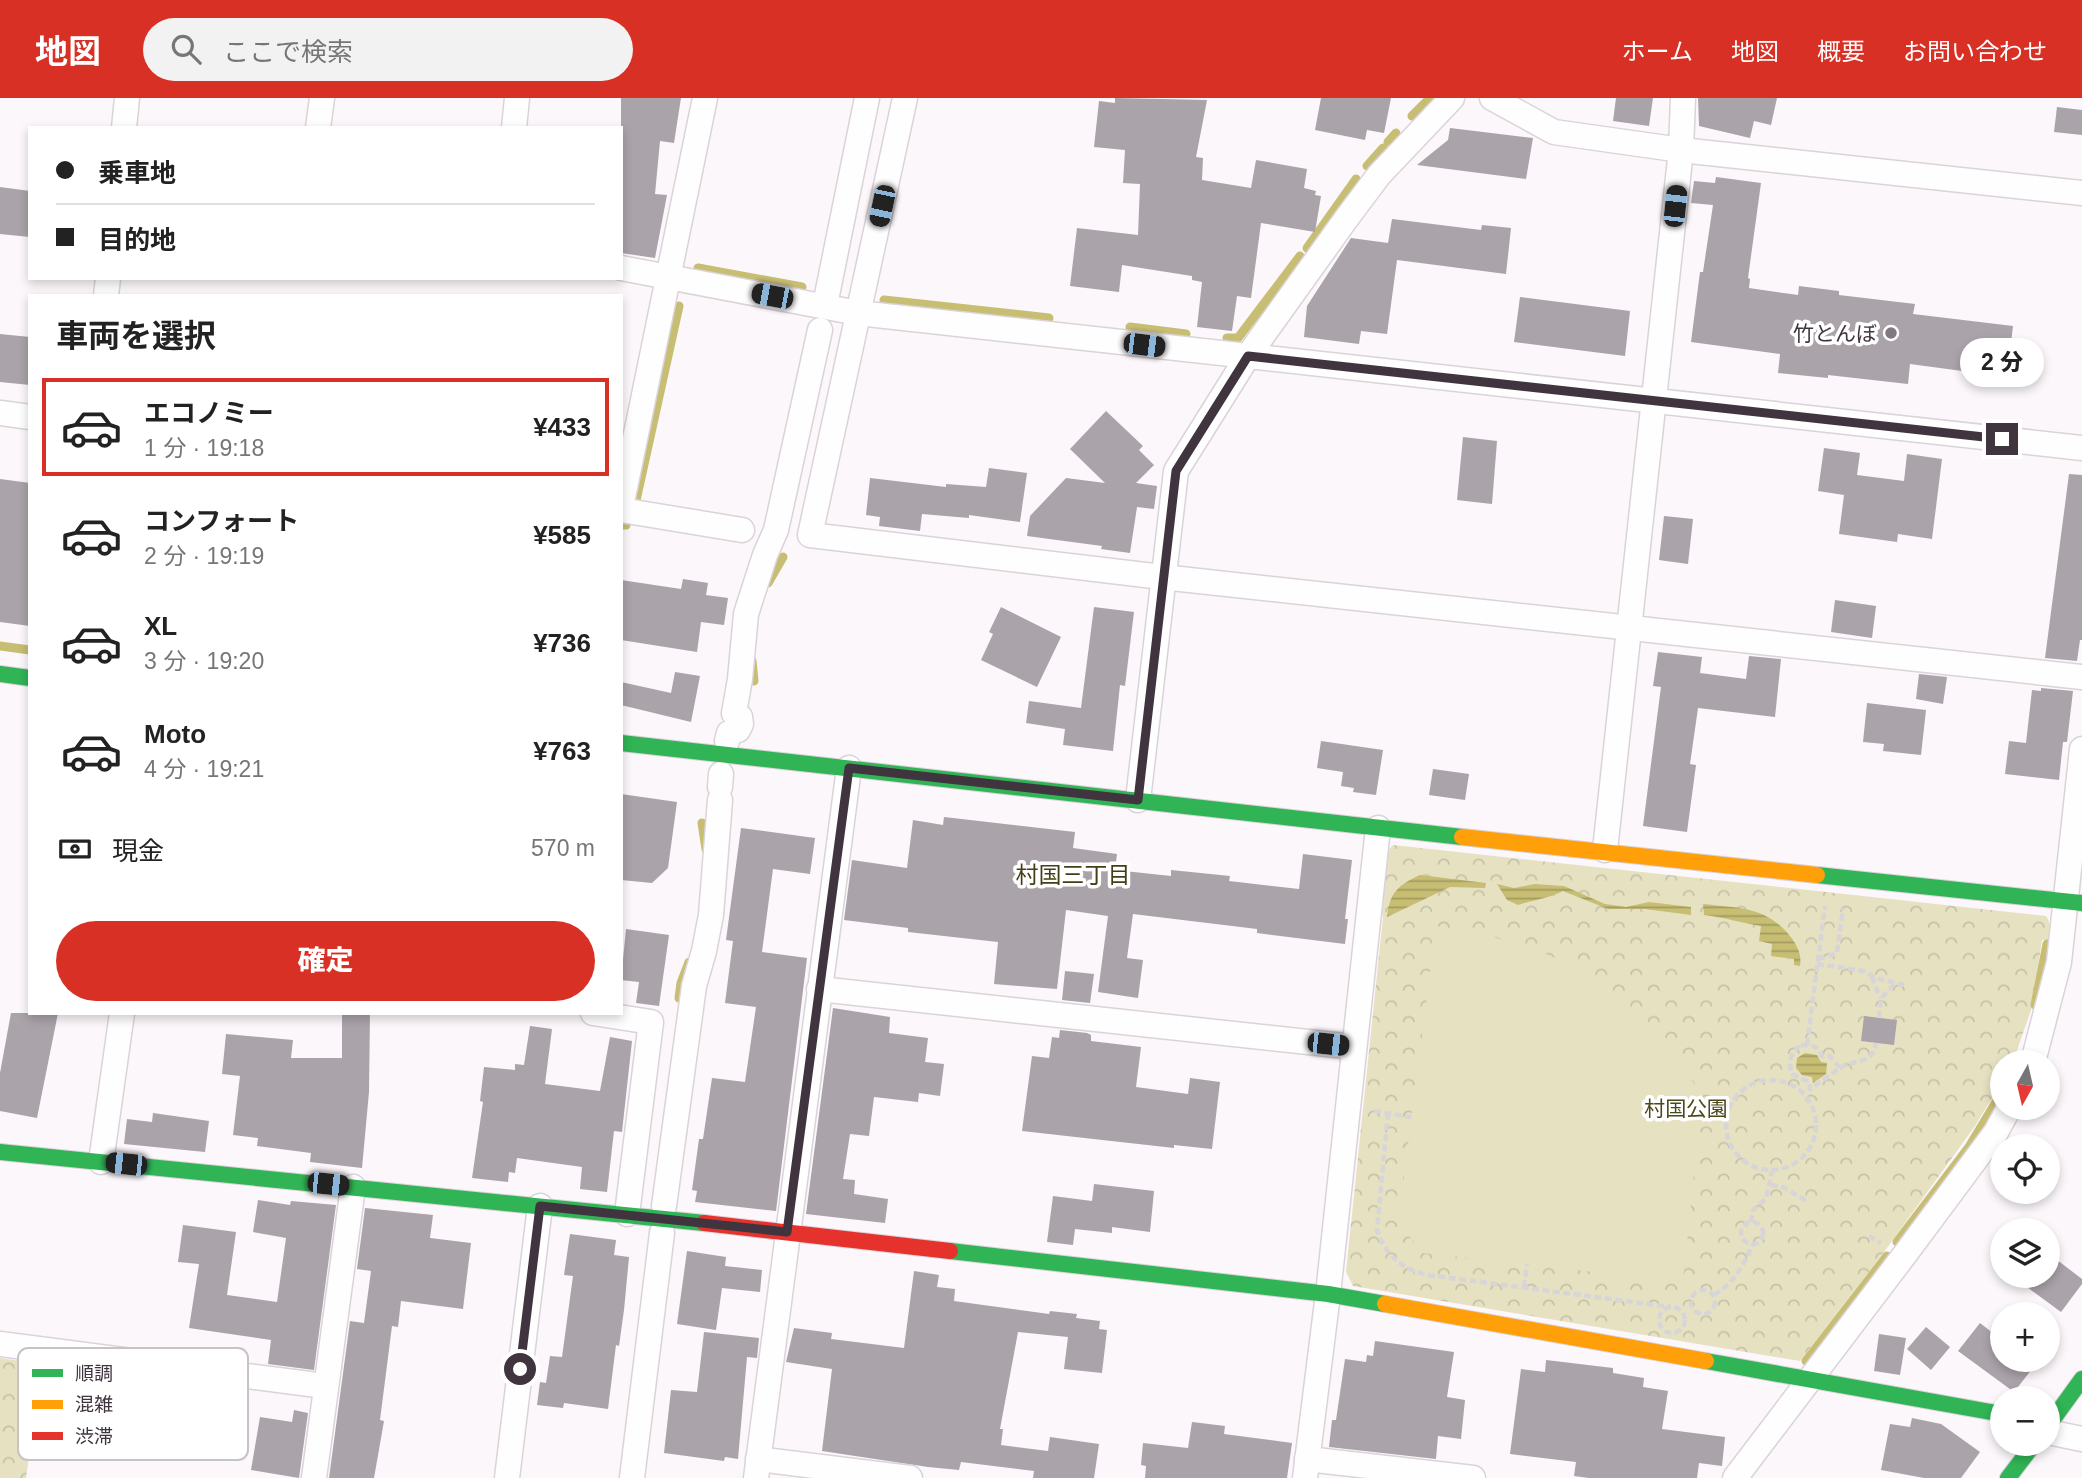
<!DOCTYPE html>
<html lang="ja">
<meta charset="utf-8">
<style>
body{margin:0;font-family:Helvetica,"Noto Sans JP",sans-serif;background:#f2f2f2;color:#222;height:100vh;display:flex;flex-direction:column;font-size:26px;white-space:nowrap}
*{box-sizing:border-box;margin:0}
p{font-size:23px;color:#767676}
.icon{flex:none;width:38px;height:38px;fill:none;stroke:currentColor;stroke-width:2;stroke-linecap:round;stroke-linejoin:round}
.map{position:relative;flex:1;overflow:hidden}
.details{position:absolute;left:28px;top:196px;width:595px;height:721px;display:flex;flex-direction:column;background:#fff;border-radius:0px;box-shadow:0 4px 10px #0003}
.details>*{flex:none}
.guide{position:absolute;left:28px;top:28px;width:595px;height:154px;border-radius:0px;box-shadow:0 4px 10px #0003;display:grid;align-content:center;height:154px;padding:0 28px;background:#fff}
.needle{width:46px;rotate:188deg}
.buttons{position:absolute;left:1990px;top:952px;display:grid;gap:14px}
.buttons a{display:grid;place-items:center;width:70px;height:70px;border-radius:50%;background:#fff;box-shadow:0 4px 10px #0003;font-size:35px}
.end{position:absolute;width:32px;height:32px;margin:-16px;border:9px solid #40353f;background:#fff;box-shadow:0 0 0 4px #fff}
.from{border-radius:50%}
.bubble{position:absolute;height:49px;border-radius:24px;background:#fff;box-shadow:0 4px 10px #0003;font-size:23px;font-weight:800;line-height:49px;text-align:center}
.car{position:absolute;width:21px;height:42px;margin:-21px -10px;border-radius:9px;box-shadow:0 0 5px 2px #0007;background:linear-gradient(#222 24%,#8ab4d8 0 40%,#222 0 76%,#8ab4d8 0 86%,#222 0)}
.guide b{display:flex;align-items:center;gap:24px;height:66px;font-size:26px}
.guide b+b{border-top:2px solid #e0e0e0}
.guide i{width:18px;height:18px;background:#222}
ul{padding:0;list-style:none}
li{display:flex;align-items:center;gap:21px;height:98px;margin:0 14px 10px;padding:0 14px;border:4px solid transparent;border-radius:0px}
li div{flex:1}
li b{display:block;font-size:26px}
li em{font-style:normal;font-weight:800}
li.selected{border-color:#d93025}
li>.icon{width:63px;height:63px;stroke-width:1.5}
h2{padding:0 28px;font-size:32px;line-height:84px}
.pay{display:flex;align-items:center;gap:18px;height:77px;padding:0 28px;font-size:26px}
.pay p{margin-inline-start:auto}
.cta{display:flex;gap:14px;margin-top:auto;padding:14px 28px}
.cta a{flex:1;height:80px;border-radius:42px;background:#d93025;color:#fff;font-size:28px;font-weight:800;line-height:80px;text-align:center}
header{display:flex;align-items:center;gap:42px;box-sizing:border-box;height:98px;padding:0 35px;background:#d93025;color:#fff}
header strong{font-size:33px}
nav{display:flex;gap:38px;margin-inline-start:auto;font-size:24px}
.search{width:490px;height:63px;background:#f2f2f2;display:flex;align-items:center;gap:18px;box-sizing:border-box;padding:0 24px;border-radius:38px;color:#767676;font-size:26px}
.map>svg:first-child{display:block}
</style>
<header>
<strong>地図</strong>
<div class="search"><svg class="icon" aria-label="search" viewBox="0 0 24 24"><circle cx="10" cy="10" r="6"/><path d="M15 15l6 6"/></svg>ここで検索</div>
<nav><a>ホーム</a><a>地図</a><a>概要</a><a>お問い合わせ</a></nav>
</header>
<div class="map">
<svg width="2082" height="1380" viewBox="0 0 2082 1380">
<defs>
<pattern id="park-crowns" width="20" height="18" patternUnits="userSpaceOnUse" patternTransform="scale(1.75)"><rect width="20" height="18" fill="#e6e1c1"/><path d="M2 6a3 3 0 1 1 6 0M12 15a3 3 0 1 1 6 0" fill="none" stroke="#c6c2a7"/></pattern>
<pattern id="water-rules" width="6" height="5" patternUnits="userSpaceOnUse" patternTransform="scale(1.75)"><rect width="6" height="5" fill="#c7be73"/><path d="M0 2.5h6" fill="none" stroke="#a39b60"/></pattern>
</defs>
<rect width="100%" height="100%" fill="#fbf7fa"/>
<!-- park -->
<g fill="url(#park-crowns)">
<path d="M1393,747L2046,818C2051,825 2051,833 2049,842H2042L2032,909L2013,964H2002V984L1975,1028L1884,1154L1800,1263L1353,1188L1346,1174L1383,819L1382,814L1387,754Z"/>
<polygon points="0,1260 42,1266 26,1380 0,1380"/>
</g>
<!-- pitch -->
<path fill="#e6e1c1" d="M1436,828C1535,844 1607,869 1669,953C1678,964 1692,978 1697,992C1704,1015 1697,1043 1695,1066C1691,1105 1687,1144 1683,1184L1423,1155L1398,1125Z"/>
<!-- water -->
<g fill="url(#water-rules)">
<path d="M1420,777L1486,785L1485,790L1450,789L1387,819C1390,794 1398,787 1420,777Z"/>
<path d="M1497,786L1514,790L1535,786L1564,788L1605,806L1626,809L1649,804L1691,809V817L1645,811H1608L1563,793C1550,800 1533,802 1518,807L1507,802Z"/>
<path d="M1703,806C1737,810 1766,808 1790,838C1797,847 1802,856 1800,868L1794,867V861L1771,858L1772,846L1759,843L1761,828C1741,825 1724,819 1704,817Z"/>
<polygon points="1805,955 1817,957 1821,964 1827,965 1826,976 1813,985 1812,979 1802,977 1796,970 1797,960"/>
</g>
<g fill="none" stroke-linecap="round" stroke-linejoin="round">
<!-- stream -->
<g stroke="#c7be73" stroke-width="9">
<polyline points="1412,18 1430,0"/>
<polyline points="1388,44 1396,35"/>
<polyline points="1367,68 1383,50"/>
<polyline points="1307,150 1356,81"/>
<polyline points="698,170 802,189"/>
<polyline points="884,202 1049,220"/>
<polyline points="1130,229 1186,236"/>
<polyline points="1227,240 1238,240 1300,158"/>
<polyline points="635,407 679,208"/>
<polyline points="621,427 626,427"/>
<polyline points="768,485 783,459"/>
<polyline points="0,548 30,552"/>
<polyline points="752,563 754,583"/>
<polyline points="702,725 706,751"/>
<polyline points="679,900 681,885 689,864"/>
<polyline points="2035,907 2047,846"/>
<polyline points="2016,964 2018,960"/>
<polyline points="1897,1144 1969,1049 2002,994"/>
<polyline points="1806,1263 1887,1158"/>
</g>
</g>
<!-- building -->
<g fill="#aaa3a9">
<polygon points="621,0 681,0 674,45 660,43 655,96 667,97 655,160 621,155"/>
<polygon points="1115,0 1207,2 1196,59 1203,60 1202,82 1251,90 1256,62 1307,71 1304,90 1316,93 1315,97 1321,98 1315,134 1261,125 1251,200 1237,198 1232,233 1197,229 1202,184 1192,182 1192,178 1122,167 1119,194 1070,188 1077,130 1138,137 1140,86 1123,85 1125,52 1094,49 1099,3 1115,5"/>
<polygon points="1321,0 1391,0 1384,35 1367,32 1365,42 1315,32"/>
<polygon points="1616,0 1653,0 1649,28 1613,23"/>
<polygon points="1698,0 1777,0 1771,27 1754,23 1750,40 1699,28"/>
<polygon points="2057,9 2082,12 2082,37 2054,34"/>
<polygon points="1450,30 1533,40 1526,81 1417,67 1448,42"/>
<polygon points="1716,79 1761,85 1748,180 1750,181 1749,190 1798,197 1799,188 1839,193 1839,197 1915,206 1913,216 2013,228 2007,279 1910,266 1908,286 1828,277 1828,280 1778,275 1780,256 1691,244 1700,174 1703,174 1713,107 1691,105 1694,83 1715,85"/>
<polygon points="0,89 30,93 30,139 0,136"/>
<polygon points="1392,121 1481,132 1482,127 1511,130 1506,176 1397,162 1387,236 1361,233 1359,246 1304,239 1307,208 1351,140 1388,145"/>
<polygon points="1520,199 1630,213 1625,258 1514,244"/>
<polygon points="0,236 30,239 30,287 0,284"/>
<polygon points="1106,313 1143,348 1139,352 1154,367 1136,385 1157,388 1154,411 1137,409 1130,455 1101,451 1102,448 1027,438 1030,418 1066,380 1105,385 1070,351"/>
<polygon points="1463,339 1497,343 1492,406 1457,402"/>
<polygon points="1824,350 1860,355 1857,377 1904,383 1907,356 1942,361 1932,441 1898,436 1897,444 1839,436 1844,397 1818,393"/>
<polygon points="989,370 1027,375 1020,424 969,417 969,420 922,416 920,433 879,428 880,419 866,417 870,380 946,389 946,386 986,389"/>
<polygon points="2069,376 2082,377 2082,542 2080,542 2077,563 2045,560"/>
<polygon points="0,381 30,385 30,528 0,524"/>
<polygon points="1664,418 1693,421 1688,466 1659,462"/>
<polygon points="683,481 708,485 706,497 728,500 724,527 701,524 697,554 621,542 621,482 681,491"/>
<polygon points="1835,502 1876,508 1872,540 1831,534"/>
<polygon points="1001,509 1061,539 1037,589 981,562 993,536 989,534"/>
<polygon points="1094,509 1134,514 1125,588 1120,587 1113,653 1063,647 1065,631 1026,625 1029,603 1081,610"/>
<polygon points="1658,554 1702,559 1700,575 1746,581 1749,558 1781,561 1775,619 1698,610 1690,666 1696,667 1687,734 1643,728 1661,589 1653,588"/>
<polygon points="675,574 700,578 691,624 621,607 621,584 671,595"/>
<polygon points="1919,576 1947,579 1943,606 1916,601"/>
<polygon points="2041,590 2073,593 2067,644 2063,644 2059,682 2005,676 2009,643 2026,645 2032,592 2041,593"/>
<polygon points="1867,605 1926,612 1921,657 1883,653 1884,646 1863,644"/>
<polygon points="1321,643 1383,652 1376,697 1353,694 1354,690 1341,688 1343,674 1317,670"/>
<polygon points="1433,671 1469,676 1465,702 1429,697"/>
<polygon points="621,696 677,704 668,770 652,785 621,782"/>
<polygon points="944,719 1075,734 1073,750 1117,756 1115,772 1171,778 1171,772 1230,778 1229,783 1299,791 1303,756 1352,762 1345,821 1348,821 1345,846 1257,835 1257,831 1133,816 1127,860 1143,862 1138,900 1098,894 1108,818 1066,812 1057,891 994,886 998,844 908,834 908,830 844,822 852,762 907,770 913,722 943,727"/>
<polygon points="741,730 815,740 810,776 773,771 762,854 807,860 776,1113 695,1104 697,1093 692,1092 699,1041 703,1041 712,980 745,984 756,909 725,905 733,843 726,842"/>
<polygon points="626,831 669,837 659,908 636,905 639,884 621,882"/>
<polygon points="1065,873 1094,876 1090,905 1062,902"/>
<polygon points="833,910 890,919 889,935 928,940 925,964 944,966 940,998 919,995 918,1004 874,999 869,1038 850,1036 843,1081 855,1082 854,1096 888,1101 885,1125 806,1116"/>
<polygon points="11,915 58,915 37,1020 0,1013 0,975"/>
<polygon points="342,915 370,915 369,994 362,1070 310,1064 311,1055 257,1048 258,1040 233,1037 240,978 222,976 226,936 293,942 291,960 342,960"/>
<polygon points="1864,918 1897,922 1894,947 1861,943"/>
<polygon points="530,928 552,931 545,986 600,993 610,939 632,943 622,1034 614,1033 607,1094 580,1091 582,1069 517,1060 515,1075 509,1074 508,1084 472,1080 483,1004 480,1003 484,969 515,972 515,966 524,967"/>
<polygon points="1060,932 1087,935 1091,937 1091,943 1141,949 1136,989 1188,996 1190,980 1220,984 1212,1051 1174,1047 1174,1050 1022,1033 1032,958 1049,960 1052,939 1059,940"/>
<polygon points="153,1015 209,1023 205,1054 124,1046 127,1021 152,1024"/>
<polygon points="1094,1086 1154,1093 1150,1134 1112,1129 1112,1135 1075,1131 1073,1147 1047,1144 1053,1098 1092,1103"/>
<polygon points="258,1102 290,1107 291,1103 336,1107 314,1272 268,1266 271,1242 189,1230 199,1166 178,1164 183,1127 236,1134 227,1197 277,1204 286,1140 253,1134"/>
<polygon points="365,1110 433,1117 430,1140 471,1145 463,1211 401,1203 398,1229 392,1228 380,1322 384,1323 374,1380 329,1380 350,1223 364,1225 371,1173 357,1171"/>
<polygon points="570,1136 616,1142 614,1157 629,1159 624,1212 619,1248 616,1247 608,1311 564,1305 563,1310 537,1307 540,1284 546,1285 550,1258 562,1259 573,1178 564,1177"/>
<polygon points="687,1153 726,1159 725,1168 762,1172 760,1194 722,1190 716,1232 677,1226"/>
<polygon points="2048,1155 2082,1181 2082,1186 2061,1214 2012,1178 2048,1178"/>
<polygon points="914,1173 939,1177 937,1189 955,1191 954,1203 1049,1216 1050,1213 1077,1216 1076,1220 1100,1223 1099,1231 1107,1232 1102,1275 1064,1271 1068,1239 1018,1234 1000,1331 1003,1331 1001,1347 1048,1353 1050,1339 1099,1346 1094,1380 1033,1380 1034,1373 961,1364 959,1372 928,1369 822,1353 832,1271 786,1264 794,1230 832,1235 831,1241 904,1250"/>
<polygon points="1980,1225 2002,1242 2002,1262 2039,1262 2014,1294 1958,1253"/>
<polygon points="1926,1229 1950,1249 1931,1272 1907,1251"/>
<polygon points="704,1234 759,1240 757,1260 747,1259 738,1361 725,1359 724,1363 664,1355 671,1292 697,1294"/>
<polygon points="1879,1236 1906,1240 1900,1277 1874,1273"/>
<polygon points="1375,1243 1454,1254 1447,1299 1465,1302 1461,1341 1438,1338 1436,1361 1329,1349 1332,1322 1336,1322 1345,1261 1366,1264 1367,1257 1373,1258"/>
<polygon points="1546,1262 1613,1270 1613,1275 1644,1280 1643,1289 1668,1293 1662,1331 1725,1339 1722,1368 1699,1365 1697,1380 1589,1380 1574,1378 1576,1364 1510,1356 1521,1271 1545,1274"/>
<polygon points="294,1312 308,1315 299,1380 251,1372 260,1319 292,1324"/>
<polygon points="1912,1320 1941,1326 1980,1354 1961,1380 1924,1380 1881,1372 1890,1326 1910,1329"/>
<polygon points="1192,1324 1225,1328 1224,1336 1292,1345 1287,1380 1145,1380 1146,1368 1141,1367 1143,1345 1188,1350"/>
</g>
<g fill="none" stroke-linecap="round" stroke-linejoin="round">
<!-- street casing -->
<g stroke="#dbd3da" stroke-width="27">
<g id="street">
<polyline points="905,0 810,437 1162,479 2082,579"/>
<polyline points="1492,0 1554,34 1681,52 2082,95"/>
<polyline points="124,30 127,0"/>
<polyline points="318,30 322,0"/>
<polyline points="514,30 517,0"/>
<polyline points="621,170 858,215 2082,350"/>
<polyline points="827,197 867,0"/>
<polyline points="106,198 108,180"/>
<polyline points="0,315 30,319"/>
<polyline points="621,409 705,0"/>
<polyline points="621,412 742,432"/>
<polyline points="727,643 729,635 738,632 741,626 740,619 734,615 740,581 746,516 765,457 776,432 820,232"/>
<polyline points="720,689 721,676"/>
<polyline points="1138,702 1176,373 1248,258 1346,121 1379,77 1452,0"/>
<polyline points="1605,752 1681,52 1683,0"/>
<polyline points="819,891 1354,949"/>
<polyline points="593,915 651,924 627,1116"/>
<polyline points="2033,964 2059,864 2082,651"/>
<polyline points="101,1064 122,915"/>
<polyline points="664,1108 694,888 704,853 711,817 720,702"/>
<polyline points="0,1246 325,1288"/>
<polyline points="2048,1334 2082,1341"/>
<polyline points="758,1361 910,1380"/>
<polyline points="1307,1361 1473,1380"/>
<polyline points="314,1380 353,1089"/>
<polyline points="507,1380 540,1108"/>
<polyline points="632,1380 662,1135"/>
<polyline points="756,1380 849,670"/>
<polyline points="1305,1380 1328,1196 1378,730"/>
<polyline points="1735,1380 1906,1155 1996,1034 2009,1010"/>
</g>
</g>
<!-- fast casing -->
<g stroke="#dbd3da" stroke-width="18">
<g id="fast">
<polyline points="0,576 30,580"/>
<polyline points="621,645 1462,739"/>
<polyline points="1817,777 2082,805"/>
<polyline points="0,1054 704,1125"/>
<polyline points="950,1153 1328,1196 1385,1206"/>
<polyline points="1706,1263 2002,1316"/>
<polyline points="2048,1328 2082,1281"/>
<polyline points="2008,1380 2034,1346"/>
</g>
</g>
<!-- slow casing -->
<g stroke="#dbd3da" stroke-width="18">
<g id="slow">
<polyline points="1462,739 1817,777"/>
<polyline points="1385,1206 1706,1263"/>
</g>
</g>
<!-- jam casing -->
<g stroke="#dbd3da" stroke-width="18">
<polyline id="jam" points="704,1125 950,1153"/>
</g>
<!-- path -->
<g stroke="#d8d5d8" stroke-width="4.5" stroke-dasharray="7 3.5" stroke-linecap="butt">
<polyline points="1818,861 1837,855 1843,810"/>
<polyline points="1817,866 1864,873 1875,880 1904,887"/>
<polyline points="1872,879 1880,900"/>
<polyline points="1879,920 1881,901 1895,885"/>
<path d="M1801,947C1812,947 1817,947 1822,958H1830L1840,970L1810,991L1809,984L1792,976C1788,964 1790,954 1801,947Z"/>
<polyline points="1807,947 1825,808"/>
<path d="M1840,970C1854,961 1873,967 1876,945"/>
<circle cx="1771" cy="1027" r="45"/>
<polyline points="1374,1013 1411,1019"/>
<path d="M1388,1015L1377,1132C1385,1157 1402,1171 1428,1177L1671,1209"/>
<polyline points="1771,1087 1783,1089 1808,1104"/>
<polyline points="1751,1124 1753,1112 1766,1101 1772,1073"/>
<circle cx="1752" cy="1135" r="11"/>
<polyline points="1869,1138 1881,1145"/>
<polyline points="1524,1189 1527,1166"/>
<circle cx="1703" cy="1204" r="12"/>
<path d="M1714,1197C1735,1184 1743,1168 1753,1146"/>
<circle cx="1672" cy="1222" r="13"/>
</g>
<!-- street -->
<use href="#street" stroke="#fefefe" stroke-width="24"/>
<!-- fast -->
<use href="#fast" stroke="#30b455" stroke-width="16"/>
<!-- slow -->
<use href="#slow" stroke="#ff9f0a" stroke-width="16"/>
<!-- jam -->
<use href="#jam" stroke="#e5322d" stroke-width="16"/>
</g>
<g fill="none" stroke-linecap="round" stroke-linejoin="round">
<!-- route -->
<polyline stroke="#40353f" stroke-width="9" points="520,1271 540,1108 787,1134 849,670 1138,702 1176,373 1248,258 2002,341"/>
</g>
<!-- markers -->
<circle fill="#817980" stroke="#fff" stroke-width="2.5" cx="1891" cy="235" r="7"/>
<g text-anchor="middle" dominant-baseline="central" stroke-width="7" stroke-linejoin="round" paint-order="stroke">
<!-- poi labels -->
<g font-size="21" fill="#40353f" stroke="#fff" text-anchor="end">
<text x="1877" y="235">竹とんぼ</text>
</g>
<!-- park labels -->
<g font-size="21" fill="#4d481c" stroke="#fff">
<text x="1686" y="1010">村国公園</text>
</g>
<!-- neighbourhood labels -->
<g font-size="23" fill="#433e15" stroke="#fff">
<text x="1073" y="777">村国三丁目</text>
</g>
</g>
<!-- legend -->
<rect x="18" y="1250" width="230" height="112" rx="10" fill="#fff" stroke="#c6c2c5" stroke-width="2"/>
<rect x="32" y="1271" width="31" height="8" fill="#30b455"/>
<rect x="32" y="1302" width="31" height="9" fill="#ff9f0a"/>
<rect x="32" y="1334" width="31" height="8" fill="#e5322d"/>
<g font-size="19" fill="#40353f">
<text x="75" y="1282">順調</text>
<text x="75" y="1313">混雑</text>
<text x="75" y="1345">渋滞</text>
</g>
</svg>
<div class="buttons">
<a><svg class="needle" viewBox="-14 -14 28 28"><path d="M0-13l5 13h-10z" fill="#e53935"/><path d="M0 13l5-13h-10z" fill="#767676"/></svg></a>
<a><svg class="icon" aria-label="locate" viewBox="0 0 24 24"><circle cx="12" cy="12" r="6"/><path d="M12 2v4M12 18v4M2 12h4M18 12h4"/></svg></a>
<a><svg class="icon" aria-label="layers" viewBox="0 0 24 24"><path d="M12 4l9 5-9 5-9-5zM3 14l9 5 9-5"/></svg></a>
<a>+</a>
<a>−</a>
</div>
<i class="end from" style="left:520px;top:1271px"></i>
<i class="end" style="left:2002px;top:341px"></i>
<div class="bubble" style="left:1960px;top:240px;width:84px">2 分</div>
<i class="car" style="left:882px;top:108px;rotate:192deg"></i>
<i class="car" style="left:1675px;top:108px;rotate:6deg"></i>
<i class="car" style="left:772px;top:198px;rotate:281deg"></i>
<i class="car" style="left:1144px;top:247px;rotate:97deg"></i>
<i class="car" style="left:1328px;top:946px;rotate:96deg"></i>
<i class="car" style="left:126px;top:1066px;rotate:276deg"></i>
<i class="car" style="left:328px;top:1086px;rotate:96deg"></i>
<div class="guide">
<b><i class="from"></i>乗車地</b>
<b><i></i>目的地</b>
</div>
<section class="details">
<h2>車両を選択</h2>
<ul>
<li class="selected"><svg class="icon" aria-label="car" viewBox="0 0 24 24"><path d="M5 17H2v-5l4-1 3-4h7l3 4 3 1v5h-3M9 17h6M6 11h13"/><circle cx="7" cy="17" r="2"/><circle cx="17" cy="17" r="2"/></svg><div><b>エコノミー</b><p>1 分 · 19:18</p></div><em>¥433</em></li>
<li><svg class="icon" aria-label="car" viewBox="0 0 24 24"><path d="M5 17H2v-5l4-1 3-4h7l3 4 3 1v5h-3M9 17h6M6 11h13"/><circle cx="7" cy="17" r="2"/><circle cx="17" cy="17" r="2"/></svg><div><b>コンフォート</b><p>2 分 · 19:19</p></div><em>¥585</em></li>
<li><svg class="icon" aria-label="car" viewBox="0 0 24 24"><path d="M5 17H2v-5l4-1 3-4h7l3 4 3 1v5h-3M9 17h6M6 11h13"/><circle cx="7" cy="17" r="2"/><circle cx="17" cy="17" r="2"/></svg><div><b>XL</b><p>3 分 · 19:20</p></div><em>¥736</em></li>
<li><svg class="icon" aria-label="car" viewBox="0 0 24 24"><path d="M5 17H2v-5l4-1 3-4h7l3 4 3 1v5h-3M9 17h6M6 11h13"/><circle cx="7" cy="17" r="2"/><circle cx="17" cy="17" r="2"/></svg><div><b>Moto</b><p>4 分 · 19:21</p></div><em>¥763</em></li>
</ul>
<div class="pay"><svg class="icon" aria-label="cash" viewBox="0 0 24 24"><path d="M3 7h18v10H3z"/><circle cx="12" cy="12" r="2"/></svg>現金<p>570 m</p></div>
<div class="cta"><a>確定</a></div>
</section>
</div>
